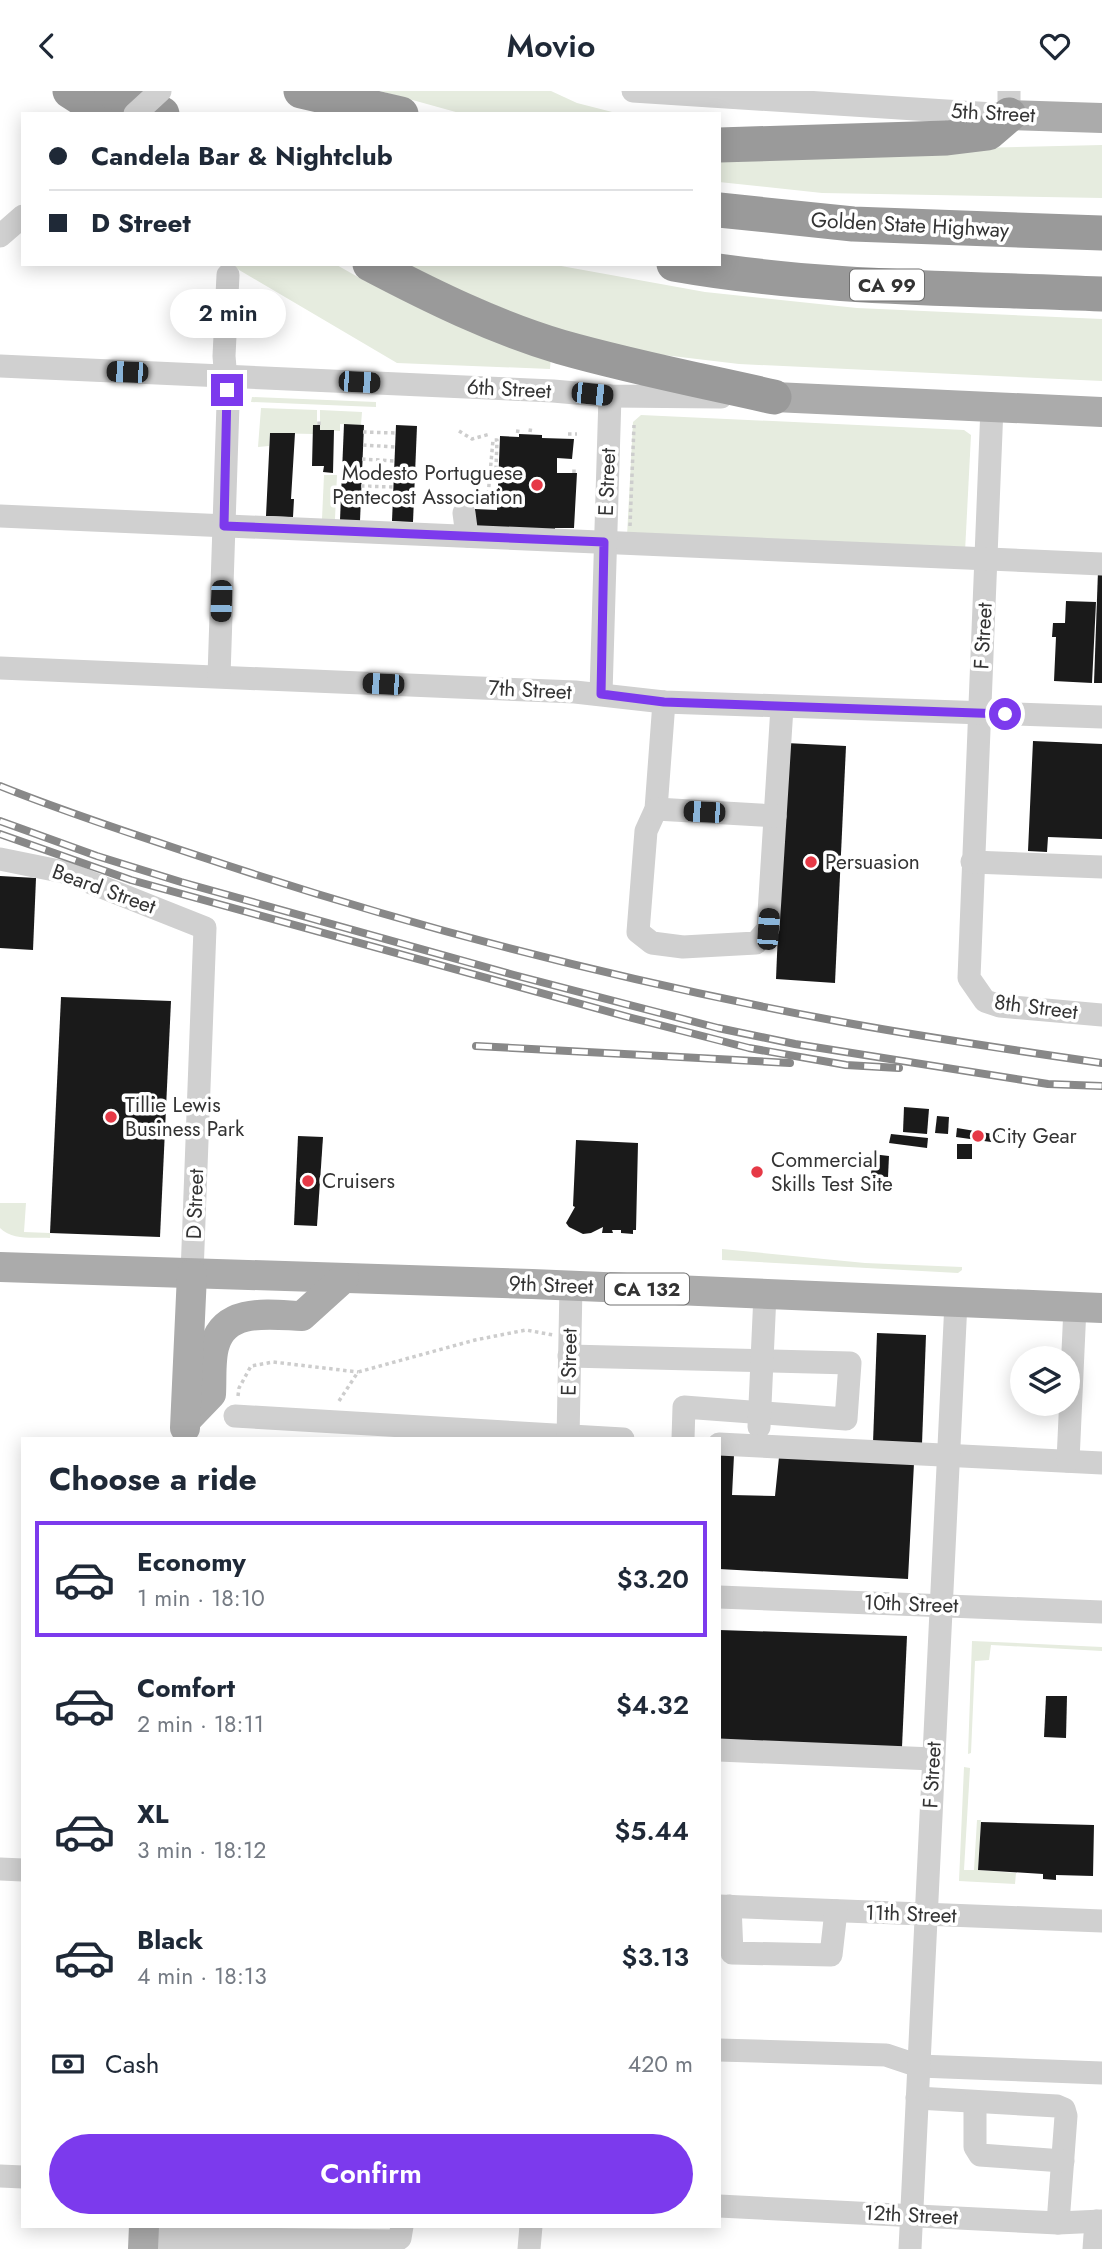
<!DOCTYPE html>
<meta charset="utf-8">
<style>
body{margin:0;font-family:Jost,sans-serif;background:#f6f6f7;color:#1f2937;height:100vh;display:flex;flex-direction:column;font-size:26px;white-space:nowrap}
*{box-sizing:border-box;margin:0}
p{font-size:23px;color:#747a83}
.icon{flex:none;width:38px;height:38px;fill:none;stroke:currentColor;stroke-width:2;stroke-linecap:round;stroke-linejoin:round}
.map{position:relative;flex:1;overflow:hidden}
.panel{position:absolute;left:21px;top:1346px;width:700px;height:791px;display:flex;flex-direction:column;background:#fff;border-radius:0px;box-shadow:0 4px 18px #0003}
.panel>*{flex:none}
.guide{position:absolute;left:21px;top:21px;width:700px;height:154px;border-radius:0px;box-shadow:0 4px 18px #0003;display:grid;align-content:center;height:154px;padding:0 28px;background:#fff}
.tools{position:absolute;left:1010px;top:1255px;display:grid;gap:14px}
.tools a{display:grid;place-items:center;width:70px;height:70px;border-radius:50%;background:#fff;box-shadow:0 4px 18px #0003;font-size:35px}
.end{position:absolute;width:32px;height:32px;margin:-16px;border:9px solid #7c3aed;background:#fff;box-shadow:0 0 0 4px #fff}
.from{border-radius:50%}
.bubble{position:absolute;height:49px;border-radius:24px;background:#fff;box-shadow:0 4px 18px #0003;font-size:23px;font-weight:600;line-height:49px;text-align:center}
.car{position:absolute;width:21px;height:42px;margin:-21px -10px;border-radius:9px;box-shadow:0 0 5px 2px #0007;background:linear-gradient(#222 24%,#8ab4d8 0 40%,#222 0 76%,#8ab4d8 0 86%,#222 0)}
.guide b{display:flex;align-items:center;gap:24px;height:66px;font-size:26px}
.guide b+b{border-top:2px solid #e0e1e3}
.guide i{width:18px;height:18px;background:#1f2937}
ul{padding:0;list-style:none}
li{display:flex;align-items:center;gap:21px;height:116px;margin:0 14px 10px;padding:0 14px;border:4px solid transparent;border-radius:0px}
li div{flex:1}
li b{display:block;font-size:26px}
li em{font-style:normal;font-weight:600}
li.current{border-color:#7c3aed}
li>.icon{width:63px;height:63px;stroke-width:1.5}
h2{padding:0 28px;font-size:32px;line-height:84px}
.pay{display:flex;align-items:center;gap:18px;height:77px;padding:0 28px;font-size:26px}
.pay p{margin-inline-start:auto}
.cta{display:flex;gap:14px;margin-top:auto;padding:14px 28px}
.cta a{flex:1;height:80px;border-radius:42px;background:#7c3aed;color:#fff;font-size:28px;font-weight:600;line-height:80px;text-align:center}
header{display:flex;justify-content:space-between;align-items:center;height:91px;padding:0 28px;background:#fff;font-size:32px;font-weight:600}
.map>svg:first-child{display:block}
</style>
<header><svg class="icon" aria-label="back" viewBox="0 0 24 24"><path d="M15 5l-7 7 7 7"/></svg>Movio<svg class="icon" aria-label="heart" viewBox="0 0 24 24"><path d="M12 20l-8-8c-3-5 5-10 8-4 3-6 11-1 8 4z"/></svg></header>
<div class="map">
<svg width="1102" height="2158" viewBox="0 0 1102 2158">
<rect width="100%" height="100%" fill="#fff"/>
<!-- green -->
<g fill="#e6ecdf">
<polygon points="380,0 551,0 577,12 620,23 463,23"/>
<polygon points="1102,54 1102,107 822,102 719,91 719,63"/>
<polygon points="229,173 335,173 365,190 551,265 550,278 397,272"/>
<polygon points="398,173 550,173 705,201 857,217 1102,228 1102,290 739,273 655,263 549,237"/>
<polygon points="252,306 376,311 376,316 251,311"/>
<polygon points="261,317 317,319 317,334 313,334 313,343 270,342 269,355 258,356"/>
<polygon points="320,319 362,321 361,334 340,333 340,340 320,339"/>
<polygon points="641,324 964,339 971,344 965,461 627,445 633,331"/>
<polygon points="324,384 337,384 335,428 322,428"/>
<path d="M0,1112H26L24,1141L50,1142V1147C33,1146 13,1150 0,1137Z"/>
<polygon points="722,1158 865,1172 962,1176 962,1179 958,1182 722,1169"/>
<polygon points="972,1550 1102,1556 1102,1560 991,1554 989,1569 975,1570 971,1662 968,1663"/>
<polygon points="964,1676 970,1677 964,1779 974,1779 977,1729 981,1729 978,1779 1016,1782 1015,1793 959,1790"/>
</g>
<!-- building -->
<g fill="#1a1a1a">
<polygon points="344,333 364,334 360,430 340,429"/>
<polygon points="313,334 320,334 320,339 334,339 333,382 323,381 324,375 312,375"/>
<polygon points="396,334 417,335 413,431 392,430"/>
<polygon points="270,342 295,342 291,408 294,408 293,426 266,425"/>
<polygon points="519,343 542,344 542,347 574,348 572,368 557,367 557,382 577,382 574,437 555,437 555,441 475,435 475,418 497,419 500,345 519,346"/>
<polygon points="1098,480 1102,480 1102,592 1094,592"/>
<polygon points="1066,510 1096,511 1092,592 1054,590 1056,546 1052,546 1053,532 1065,532"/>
<polygon points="1033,650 1102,653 1102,748 1048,746 1047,761 1028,760"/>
<polygon points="786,652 846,655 835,892 776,888"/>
<polygon points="0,785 36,787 33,859 0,857"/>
<polygon points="61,906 171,910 160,1146 50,1142"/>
<polygon points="904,1016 929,1018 927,1043 903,1041"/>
<polygon points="937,1025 949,1026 948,1043 935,1042"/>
<polygon points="957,1037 999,1044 998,1052 956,1046"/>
<polygon points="891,1043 928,1047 927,1057 889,1052"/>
<polygon points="298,1045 323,1046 317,1135 294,1134"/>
<polygon points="576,1049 638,1052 636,1139 633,1139 633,1143 621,1142 621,1139 612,1139 613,1142 602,1142 603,1136 591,1142 583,1143 569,1136 566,1132 575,1116 573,1115"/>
<rect x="957" y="1053" width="15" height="15"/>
<polygon points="872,1063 889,1065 888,1086 871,1085"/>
<polygon points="877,1242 926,1244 922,1353 873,1352"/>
<polygon points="719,1363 734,1364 732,1404 775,1405 779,1366 914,1372 908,1488 719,1478"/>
<polygon points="719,1539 907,1545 902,1656 719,1649"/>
<polygon points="1046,1605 1067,1605 1066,1647 1044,1646"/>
<polygon points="981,1731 1094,1734 1093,1785 1056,1784 1056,1789 1043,1788 1043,1783 978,1779"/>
</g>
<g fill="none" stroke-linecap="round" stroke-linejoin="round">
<!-- path -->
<g stroke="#cdcdcd" stroke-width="3.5" stroke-dasharray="3.5 3.5" stroke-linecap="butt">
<polyline points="319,334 319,328"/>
<polyline points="459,340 472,348 490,343"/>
<polyline points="516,340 523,341"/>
<polyline points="363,341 396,342"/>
<polyline points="530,341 531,335"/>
<polyline points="568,343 577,343"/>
<polyline points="363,354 395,356"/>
<polyline points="362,368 395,370"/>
<polyline points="478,378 491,378"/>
<polyline points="362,382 394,383"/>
<polyline points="574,382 574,377"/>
<polyline points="361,395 393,396"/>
<polyline points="477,400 488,405 493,349 497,349 496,378 498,378"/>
<polyline points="360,409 393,411"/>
<polyline points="630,435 634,334"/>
<polyline points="238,1305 239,1297 251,1275 273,1271 358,1281"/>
<polyline points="339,1310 358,1281 475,1249 526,1239 553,1244"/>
</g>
<!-- minor -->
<g stroke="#d0d0d0" stroke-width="23">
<polyline points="633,0 1009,24 1009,0"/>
<polyline points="0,145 23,125"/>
<polyline points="0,275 553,300 610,305 721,306"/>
<polyline points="992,316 969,887 985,910 1000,915 1102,924"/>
<polyline points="464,422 467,445"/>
<polyline points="0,425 1102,473"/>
<polyline points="0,577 575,601 664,611 1102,626"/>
<polyline points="219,585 228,313 224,265 228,184"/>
<polyline points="601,603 610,305"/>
<polyline points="664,611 656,718 646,740 638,841 652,852 683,856 756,852 768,838 782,616"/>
<polyline points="656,718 775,725"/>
<polyline points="0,768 64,781 205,837 192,1183"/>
<polyline points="972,771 1102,776"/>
<polyline points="569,1265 850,1272 846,1328 684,1316 683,1348"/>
<polyline points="235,1325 623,1348"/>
<polyline points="759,1336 765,1203"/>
<polyline points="568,1348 571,1195"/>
<polyline points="719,1353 1102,1372"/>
<polyline points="1068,1370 1075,1216"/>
<polyline points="719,1506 1102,1521"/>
<polyline points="719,1659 933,1668"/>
<polyline points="0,1778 23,1779"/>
<polyline points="719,1815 1102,1830"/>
<polyline points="730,1815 732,1862 831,1864 836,1820"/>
<polyline points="719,1959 886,1964 919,1975 1102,1982"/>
<polyline points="917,2007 1057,2015 1064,2018 1066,2025 1058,2132"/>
<polyline points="975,2011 975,2056 980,2064 1063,2070"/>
<polyline points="0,2085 23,2086"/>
<polyline points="719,2115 1058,2132 1102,2130"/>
<polyline points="144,2147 396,2150 400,2147 402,2135"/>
<polyline points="529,2158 531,2135"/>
<polyline points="910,2158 956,1211"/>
<polyline points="1094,2158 1096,2130"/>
</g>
<!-- major -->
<g stroke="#ababab" stroke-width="30">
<polyline points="1009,24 1102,27"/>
<polyline points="774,306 1102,321"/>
<polyline points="0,1176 532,1193 1102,1217"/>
<path d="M186,1329L211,1303C212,1287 210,1267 215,1253C226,1216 271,1224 302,1225L344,1187"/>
<polyline points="185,1337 192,1183"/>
<polyline points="143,2158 144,2135"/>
</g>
<!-- highway -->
<g stroke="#9a9a9a" stroke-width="35">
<polyline points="70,0 106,23"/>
<polyline points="112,0 162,23"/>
<polyline points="301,0 401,23"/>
<polyline points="719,54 947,47 988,42 1009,24"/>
<polyline points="719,119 853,133 1102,142"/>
<path d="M370,173C431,205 494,236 561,256C631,276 703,290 774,306"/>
<path d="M674,173C814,198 960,197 1102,203"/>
</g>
<!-- rail casing -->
<g stroke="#888" stroke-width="8">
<g id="rail">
<path d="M0,695C67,722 136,744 205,767C417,838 634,893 853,933C936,948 1019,960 1102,972"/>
<polyline points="0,730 97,765 181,791 514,884 718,937 795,953 1048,993 1102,995"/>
<polyline points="0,743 131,789 632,927 749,957 846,974 899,977"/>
<polyline points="476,955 790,972"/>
</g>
</g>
<!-- rail -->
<use href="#rail" stroke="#fff" stroke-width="5" stroke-dasharray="16" stroke-linecap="butt"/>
<!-- minor-bridge -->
<polyline stroke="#d0d0d0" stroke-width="23" points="135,23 160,0"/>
</g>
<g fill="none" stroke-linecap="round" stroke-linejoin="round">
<!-- route -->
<polyline stroke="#7c3aed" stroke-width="9" points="227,299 224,435 604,451 601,603 664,611 1005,623"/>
</g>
<!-- markers -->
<g fill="#e63946" stroke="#fff" stroke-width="2.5">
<circle cx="537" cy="394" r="7"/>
<circle cx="811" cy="771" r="7"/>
<circle cx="111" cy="1026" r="7"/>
<circle cx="978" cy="1045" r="7"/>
<circle cx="757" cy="1081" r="7"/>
<circle cx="308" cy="1090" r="7"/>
</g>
<g text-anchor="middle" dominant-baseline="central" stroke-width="7" stroke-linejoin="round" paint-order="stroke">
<!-- shield labels -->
<g fill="#fff" stroke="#707070" stroke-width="2">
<rect x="850" y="178.5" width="74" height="31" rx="5"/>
<rect x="605" y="1182.5" width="84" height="31" rx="5"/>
</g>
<g font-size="19" font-weight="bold" fill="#333">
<text x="887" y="194">CA 99</text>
<text x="647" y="1198">CA 132</text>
</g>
<!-- street labels -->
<g font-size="21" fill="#333" stroke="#fff">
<text transform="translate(993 22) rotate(3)">5th Street</text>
<text transform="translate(910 134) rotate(3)">Golden State Highway</text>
<text transform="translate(509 298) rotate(3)">6th Street</text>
<text transform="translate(607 391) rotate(-88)">E Street</text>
<text transform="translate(983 545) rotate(-87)">F Street</text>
<text transform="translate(530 599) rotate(3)">7th Street</text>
<text transform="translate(104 798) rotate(20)">Beard Street</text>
<text transform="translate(1036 916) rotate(7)">8th Street</text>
<text transform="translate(195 1113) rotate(-88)">D Street</text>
<text transform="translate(551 1194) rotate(2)">9th Street</text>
<text transform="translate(569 1271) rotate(-89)">E Street</text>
<text transform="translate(911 1513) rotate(2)">10th Street</text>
<text transform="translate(932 1684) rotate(-87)">F Street</text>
<text transform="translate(911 1823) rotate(2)">11th Street</text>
<text transform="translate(911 2124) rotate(3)">12th Street</text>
</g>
<!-- poi labels -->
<g font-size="21" fill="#333" stroke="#fff" text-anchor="start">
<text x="523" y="382" text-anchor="end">Modesto Portuguese<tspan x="523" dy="24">Pentecost Association</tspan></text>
<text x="825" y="771">Persuasion</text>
<text x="125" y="1014">Tillie Lewis<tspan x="125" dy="24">Business Park</tspan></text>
<text x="992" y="1045">City Gear</text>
<text x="771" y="1069">Commercial<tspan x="771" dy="24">Skills Test Site</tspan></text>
<text x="322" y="1090">Cruisers</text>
</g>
</g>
</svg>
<div class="tools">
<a><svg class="icon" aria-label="layers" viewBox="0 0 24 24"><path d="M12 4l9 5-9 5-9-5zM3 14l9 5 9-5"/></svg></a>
</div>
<i class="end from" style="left:1005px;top:623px"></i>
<i class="end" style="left:227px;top:299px"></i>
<div class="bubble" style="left:170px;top:198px;width:116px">2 min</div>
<i class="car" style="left:127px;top:281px;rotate:272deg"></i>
<i class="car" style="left:359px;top:291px;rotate:93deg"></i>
<i class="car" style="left:592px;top:303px;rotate:96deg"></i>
<i class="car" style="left:221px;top:510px;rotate:182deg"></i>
<i class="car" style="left:383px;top:593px;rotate:273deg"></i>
<i class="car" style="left:704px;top:721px;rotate:273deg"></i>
<i class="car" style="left:768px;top:838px;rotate:4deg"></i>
<div class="guide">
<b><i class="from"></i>Candela Bar &amp; Nightclub</b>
<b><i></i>D Street</b>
</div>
<section class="panel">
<h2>Choose a ride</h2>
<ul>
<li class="current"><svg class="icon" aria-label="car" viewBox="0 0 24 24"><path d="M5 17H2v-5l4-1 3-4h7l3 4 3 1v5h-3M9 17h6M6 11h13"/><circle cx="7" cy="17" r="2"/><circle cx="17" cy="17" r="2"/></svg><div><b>Economy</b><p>1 min · 18:10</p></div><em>$3.20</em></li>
<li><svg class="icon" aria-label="car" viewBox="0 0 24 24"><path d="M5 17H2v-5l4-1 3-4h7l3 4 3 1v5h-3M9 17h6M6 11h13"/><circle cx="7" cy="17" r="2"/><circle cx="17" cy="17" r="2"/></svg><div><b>Comfort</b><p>2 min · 18:11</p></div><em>$4.32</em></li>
<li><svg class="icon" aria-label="car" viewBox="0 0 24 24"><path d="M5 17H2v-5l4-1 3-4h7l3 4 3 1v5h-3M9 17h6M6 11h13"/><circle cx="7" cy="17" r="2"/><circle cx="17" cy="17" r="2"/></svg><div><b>XL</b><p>3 min · 18:12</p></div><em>$5.44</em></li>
<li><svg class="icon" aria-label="car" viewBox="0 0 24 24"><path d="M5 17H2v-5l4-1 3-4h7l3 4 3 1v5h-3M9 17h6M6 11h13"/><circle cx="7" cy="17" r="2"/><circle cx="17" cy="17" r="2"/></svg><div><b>Black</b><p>4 min · 18:13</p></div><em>$3.13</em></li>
</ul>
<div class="pay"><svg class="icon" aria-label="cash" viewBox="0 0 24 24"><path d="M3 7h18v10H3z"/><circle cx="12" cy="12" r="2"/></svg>Cash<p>420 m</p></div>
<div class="cta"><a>Confirm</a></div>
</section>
</div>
